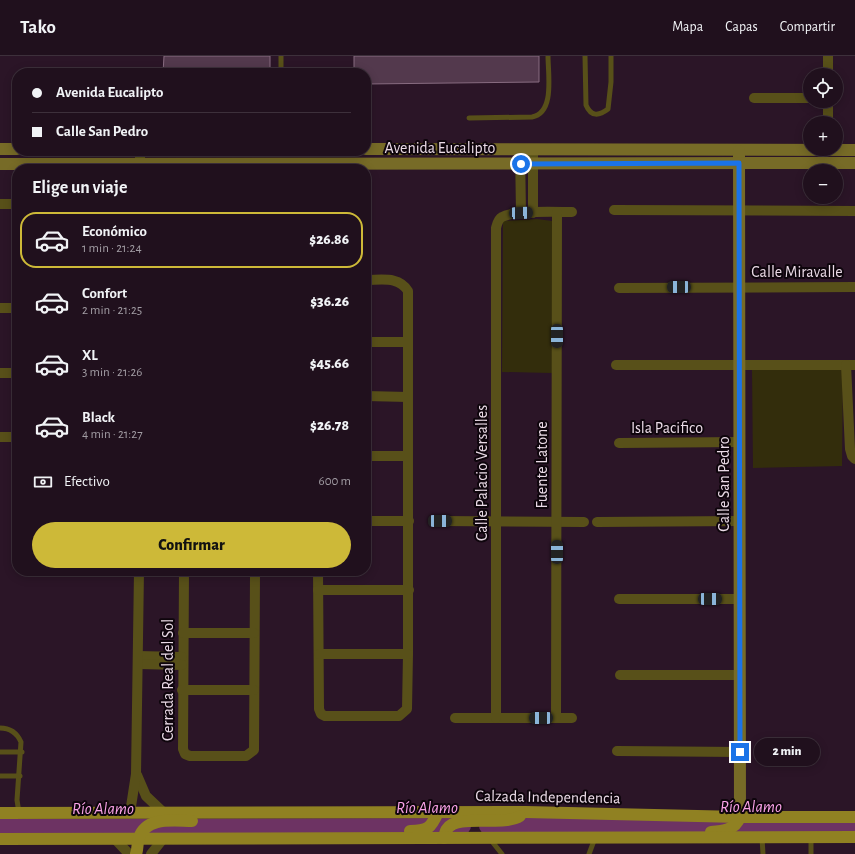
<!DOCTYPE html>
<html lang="es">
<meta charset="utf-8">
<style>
body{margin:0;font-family:"Alegreya Sans",sans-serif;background:#2d1e2a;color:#f1f3f6;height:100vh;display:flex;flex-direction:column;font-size:15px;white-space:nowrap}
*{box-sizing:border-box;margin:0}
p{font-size:13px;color:#a29da4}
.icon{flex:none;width:22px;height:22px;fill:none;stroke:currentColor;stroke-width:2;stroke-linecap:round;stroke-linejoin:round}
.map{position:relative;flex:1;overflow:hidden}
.sheet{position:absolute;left:12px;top:108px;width:359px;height:412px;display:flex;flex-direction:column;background:#20101d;border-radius:16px;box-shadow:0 2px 10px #0003,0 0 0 1px #3d303b}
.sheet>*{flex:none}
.top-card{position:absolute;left:12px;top:12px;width:359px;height:88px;border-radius:16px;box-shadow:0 2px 10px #0003,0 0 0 1px #3d303b;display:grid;align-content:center;height:88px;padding:0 20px;background:#20101d}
.controls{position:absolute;left:803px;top:12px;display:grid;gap:8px}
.controls a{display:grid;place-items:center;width:40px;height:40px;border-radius:50%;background:#20101d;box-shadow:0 2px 10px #0003,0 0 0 1px #3d303b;font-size:20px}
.end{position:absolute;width:18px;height:18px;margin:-9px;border:5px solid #1a73e8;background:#fff;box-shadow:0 0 0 2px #fff}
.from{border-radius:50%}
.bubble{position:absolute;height:28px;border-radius:14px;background:#20101d;box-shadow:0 2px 10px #0003,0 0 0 1px #3d303b;font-size:13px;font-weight:800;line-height:28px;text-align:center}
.car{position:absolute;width:12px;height:24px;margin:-12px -6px;border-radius:5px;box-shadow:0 0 3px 1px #0007;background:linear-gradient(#222 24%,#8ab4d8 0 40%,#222 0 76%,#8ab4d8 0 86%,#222 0)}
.top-card b{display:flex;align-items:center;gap:14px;height:38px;font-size:15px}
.top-card b+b{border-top:1px solid #3d303b}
.top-card i{width:10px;height:10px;background:#f1f3f6}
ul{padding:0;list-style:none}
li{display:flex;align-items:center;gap:12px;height:56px;margin:0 8px 6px;padding:0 12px;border:2px solid transparent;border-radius:16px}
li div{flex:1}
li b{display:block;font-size:15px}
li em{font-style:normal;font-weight:800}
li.selected{border-color:#cdb938}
li>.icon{width:36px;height:36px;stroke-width:1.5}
h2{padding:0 20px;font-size:18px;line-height:48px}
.pay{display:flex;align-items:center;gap:10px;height:44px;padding:0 20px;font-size:15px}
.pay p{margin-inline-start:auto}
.cta{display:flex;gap:8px;margin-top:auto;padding:8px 20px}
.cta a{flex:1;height:46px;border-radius:24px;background:#cdb938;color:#111;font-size:16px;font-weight:800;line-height:46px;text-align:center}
header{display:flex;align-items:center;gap:24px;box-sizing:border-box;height:56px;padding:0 20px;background:#20101d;border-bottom:1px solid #3d303b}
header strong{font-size:19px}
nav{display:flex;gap:22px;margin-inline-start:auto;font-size:14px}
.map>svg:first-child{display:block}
</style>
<header>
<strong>Tako</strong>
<nav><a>Mapa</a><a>Capas</a><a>Compartir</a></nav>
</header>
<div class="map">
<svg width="855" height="798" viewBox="0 0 855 798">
<rect width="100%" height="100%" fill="#2b1527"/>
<!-- green -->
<g fill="#332d0c">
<polygon points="537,163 552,165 552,317 502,316 503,165"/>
<polygon points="752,313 843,314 842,410 753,412"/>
</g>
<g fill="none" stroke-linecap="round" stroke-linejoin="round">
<!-- river -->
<g stroke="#6d3363" stroke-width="16">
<polyline points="487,770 855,769"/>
<polyline points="0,771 463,770"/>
</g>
</g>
<!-- building -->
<g fill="#53394d" stroke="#886c81">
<polygon points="164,0 270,0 270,17 163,17"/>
<polygon points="354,0 539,0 539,26 366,28 366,17 354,17"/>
</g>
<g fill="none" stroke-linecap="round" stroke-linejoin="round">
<!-- lane -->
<g stroke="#585019" stroke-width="5">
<path d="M585,0L586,49C591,61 599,60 608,53L611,26V0"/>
<polyline points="281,17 281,0"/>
<path d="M469,62L532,61C555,57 548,18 548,0"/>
<path d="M0,672C11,672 17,677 21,686L17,744L19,757"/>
<polyline points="0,696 22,696"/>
<polyline points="0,720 20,720"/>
<polyline points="811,781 811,798"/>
<polyline points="762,782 763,798"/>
<polyline points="490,783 502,798"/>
<polyline points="589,798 595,782"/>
</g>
<!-- street -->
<g stroke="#585019" stroke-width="10">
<polyline points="828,0 828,19"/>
<polyline points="754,42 810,42"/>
<polyline points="828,45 828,67"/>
<polyline points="520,94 521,157"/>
<polyline points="533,94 533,157"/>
<polyline points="140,113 140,95"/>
<polyline points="0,148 17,148"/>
<polyline points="614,154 855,155"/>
<polyline points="619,232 855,231"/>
<polyline points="0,252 17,252"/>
<polyline points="366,286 408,286"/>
<polyline points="616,309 855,309"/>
<polyline points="846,309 850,393 852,400 855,403"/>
<polyline points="0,317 17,317"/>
<polyline points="366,340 408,341"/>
<polyline points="0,381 17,381"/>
<polyline points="619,387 740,386"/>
<polyline points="366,400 408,400"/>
<polyline points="366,465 409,465"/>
<polyline points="440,465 584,466"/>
<polyline points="597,466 740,465"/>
<polyline points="184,515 183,693 185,698 190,700 246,700 254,694 255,519 253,515"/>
<path d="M318,515L319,653L321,658L325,660H399L407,653L408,598V235C399,220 382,224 366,224"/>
<polyline points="318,534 409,534"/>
<polyline points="619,543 740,543"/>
<polyline points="183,577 254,577"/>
<polyline points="319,598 408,598"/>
<polyline points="138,600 182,601"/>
<polyline points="138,608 182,609"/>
<polyline points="620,619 740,619"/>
<polyline points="182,634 254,634"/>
<polyline points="455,662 572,662"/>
<path d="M496,662V172C497,168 498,163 502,161C514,154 557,156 572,156"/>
<polyline points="556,662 557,156"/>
<polyline points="617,695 740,696"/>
<polyline points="137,719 146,740 164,757"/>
<polyline points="130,757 136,718 139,515"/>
<polyline points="115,783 129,798"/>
<polyline points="151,798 163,783"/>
</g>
<!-- secondary -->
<g stroke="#776b27" stroke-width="12">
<polyline points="0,93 17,93"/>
<polyline points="366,93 855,94"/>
<polyline points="739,95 740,761"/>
<polyline points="0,108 855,107"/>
</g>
<!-- primary -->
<g stroke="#908122" stroke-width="12">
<polyline points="0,757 526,756 740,761 855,761"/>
<path d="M410,775C428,775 431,772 438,756"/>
<path d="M711,776C723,775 735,774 740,761"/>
<path d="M444,782C445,779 445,775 447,773C457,757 503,771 520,760"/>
<polyline points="0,783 855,781"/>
<path d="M136,798C138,793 137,787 139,782C146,760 174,765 192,765"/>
</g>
</g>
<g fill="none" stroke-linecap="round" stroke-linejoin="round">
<!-- route -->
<polyline stroke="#1a73e8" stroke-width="5" points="521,108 739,107 740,696"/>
</g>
<g text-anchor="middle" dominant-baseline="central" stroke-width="4" stroke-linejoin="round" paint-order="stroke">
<!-- street labels -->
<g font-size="16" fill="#eadae6" stroke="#0e050c">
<text x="440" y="92">Avenida Eucalipto</text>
<text x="797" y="216">Calle Miravalle</text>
<text x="667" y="372">Isla Pacifico</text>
<text transform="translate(542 409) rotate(-90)">Fuente Latone</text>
<text transform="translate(482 417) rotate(-90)">Calle Palacio Versalles</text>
<text transform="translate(724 428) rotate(-90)">Calle San Pedro</text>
<text transform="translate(168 624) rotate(-90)">Cerrada Real del Sol</text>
<text transform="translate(548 741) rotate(1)">Calzada Independencia</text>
</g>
<!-- water labels -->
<g font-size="17" font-style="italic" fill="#f8a1e6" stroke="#0e050c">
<text x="751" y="750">Río Alamo</text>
<text x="427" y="751">Río Alamo</text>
<text x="103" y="752">Río Alamo</text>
</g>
</g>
</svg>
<div class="controls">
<a><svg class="icon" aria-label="locate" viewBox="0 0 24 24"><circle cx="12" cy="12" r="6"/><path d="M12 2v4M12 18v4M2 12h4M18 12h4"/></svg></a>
<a>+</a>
<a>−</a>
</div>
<i class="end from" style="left:521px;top:108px"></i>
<i class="end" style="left:740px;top:696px"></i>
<div class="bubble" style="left:754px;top:682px;width:66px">2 min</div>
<i class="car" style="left:521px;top:157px;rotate:88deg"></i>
<i class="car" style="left:679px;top:231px;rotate:270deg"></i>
<i class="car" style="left:557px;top:280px;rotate:180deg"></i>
<i class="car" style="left:440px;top:465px;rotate:90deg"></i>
<i class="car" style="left:557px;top:496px;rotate:0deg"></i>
<i class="car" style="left:710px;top:543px;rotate:90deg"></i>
<i class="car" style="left:541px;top:662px;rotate:270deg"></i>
<div class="top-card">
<b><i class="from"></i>Avenida Eucalipto</b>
<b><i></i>Calle San Pedro</b>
</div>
<section class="sheet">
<h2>Elige un viaje</h2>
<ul>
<li class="selected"><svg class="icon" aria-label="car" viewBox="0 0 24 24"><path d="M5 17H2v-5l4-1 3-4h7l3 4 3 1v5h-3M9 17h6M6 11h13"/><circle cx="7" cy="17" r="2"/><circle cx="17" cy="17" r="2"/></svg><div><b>Económico</b><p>1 min · 21:24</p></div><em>$26.86</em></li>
<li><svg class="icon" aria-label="car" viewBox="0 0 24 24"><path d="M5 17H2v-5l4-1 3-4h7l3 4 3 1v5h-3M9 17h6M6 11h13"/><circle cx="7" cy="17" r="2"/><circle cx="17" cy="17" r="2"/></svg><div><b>Confort</b><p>2 min · 21:25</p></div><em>$36.26</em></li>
<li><svg class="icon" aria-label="car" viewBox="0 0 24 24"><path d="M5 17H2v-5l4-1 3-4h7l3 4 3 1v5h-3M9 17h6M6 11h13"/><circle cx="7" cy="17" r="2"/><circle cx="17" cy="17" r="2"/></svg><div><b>XL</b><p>3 min · 21:26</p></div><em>$45.66</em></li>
<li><svg class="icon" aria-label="car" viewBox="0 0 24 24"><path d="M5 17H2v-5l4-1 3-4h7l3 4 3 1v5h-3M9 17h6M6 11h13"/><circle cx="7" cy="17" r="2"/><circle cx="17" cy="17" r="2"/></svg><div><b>Black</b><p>4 min · 21:27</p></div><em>$26.78</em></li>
</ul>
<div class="pay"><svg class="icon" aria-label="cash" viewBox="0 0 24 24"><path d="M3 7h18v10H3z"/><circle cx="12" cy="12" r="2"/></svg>Efectivo<p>600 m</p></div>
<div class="cta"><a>Confirmar</a></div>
</section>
</div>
